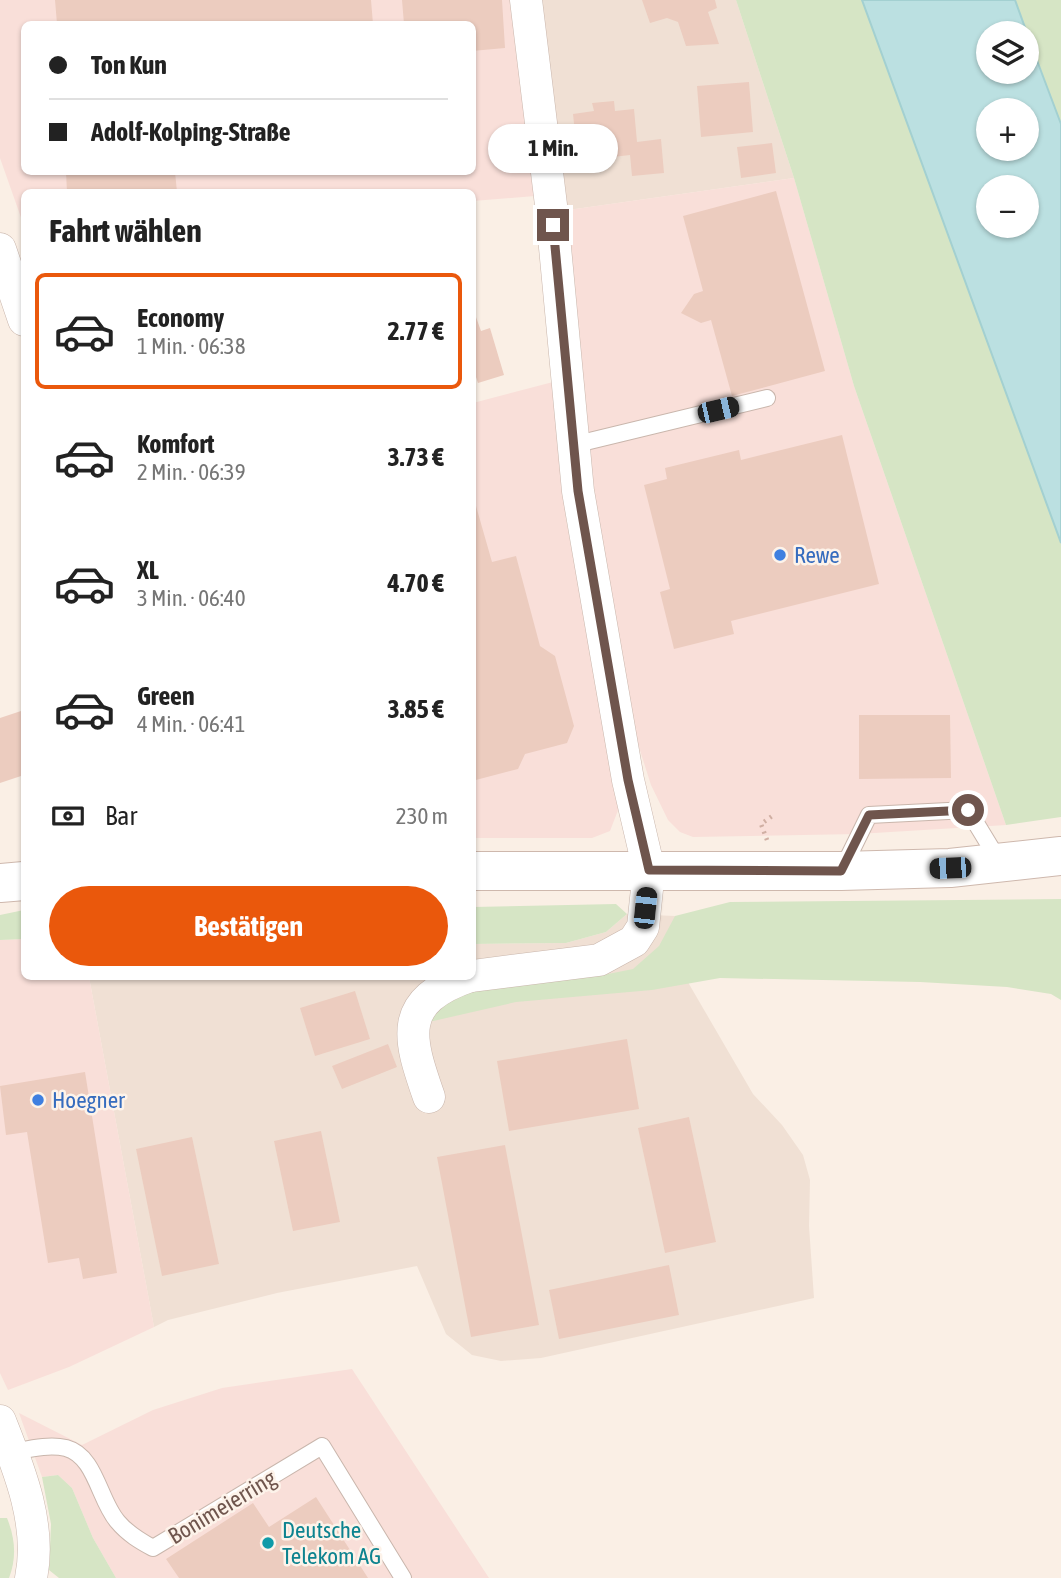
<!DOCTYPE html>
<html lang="de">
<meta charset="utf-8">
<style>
body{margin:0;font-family:"Asap Condensed",sans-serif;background:#f2f2f2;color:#222;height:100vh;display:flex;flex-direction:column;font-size:26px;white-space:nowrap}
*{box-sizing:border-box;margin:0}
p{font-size:23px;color:#767676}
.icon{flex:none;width:38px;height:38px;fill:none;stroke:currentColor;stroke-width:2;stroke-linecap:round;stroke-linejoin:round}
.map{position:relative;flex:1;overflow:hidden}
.panel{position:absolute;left:21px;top:189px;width:455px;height:791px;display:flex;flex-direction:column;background:#fff;border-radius:10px;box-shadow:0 2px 5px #0004}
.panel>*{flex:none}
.banner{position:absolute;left:21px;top:21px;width:455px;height:154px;border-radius:10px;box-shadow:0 2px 5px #0004;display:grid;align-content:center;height:154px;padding:0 28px;background:#fff}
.fabs{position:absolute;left:976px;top:21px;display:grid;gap:14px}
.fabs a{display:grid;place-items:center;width:63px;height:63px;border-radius:50%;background:#fff;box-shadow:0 2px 5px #0004;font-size:35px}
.end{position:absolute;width:32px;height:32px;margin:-16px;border:9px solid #6f554d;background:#fff;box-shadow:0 0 0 4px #fff}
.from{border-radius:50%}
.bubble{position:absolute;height:49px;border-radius:24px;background:#fff;box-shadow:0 2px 5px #0004;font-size:23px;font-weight:700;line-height:49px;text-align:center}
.car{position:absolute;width:21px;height:42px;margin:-21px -10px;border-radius:9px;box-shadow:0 0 5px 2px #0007;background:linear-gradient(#222 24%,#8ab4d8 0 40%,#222 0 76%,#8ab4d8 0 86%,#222 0)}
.banner b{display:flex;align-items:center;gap:24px;height:66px;font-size:26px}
.banner b+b{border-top:2px solid #e0e0e0}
.banner i{width:18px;height:18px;background:#222}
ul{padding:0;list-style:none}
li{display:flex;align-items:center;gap:21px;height:116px;margin:0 14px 10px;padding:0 14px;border:4px solid transparent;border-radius:10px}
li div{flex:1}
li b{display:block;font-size:26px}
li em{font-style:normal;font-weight:700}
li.current{border-color:#ea580c}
li>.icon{width:63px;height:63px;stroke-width:1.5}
h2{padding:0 28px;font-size:32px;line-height:84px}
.pay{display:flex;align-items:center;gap:18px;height:77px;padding:0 28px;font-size:26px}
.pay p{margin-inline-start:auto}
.cta{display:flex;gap:14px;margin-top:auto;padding:14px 28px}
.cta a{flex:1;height:80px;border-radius:42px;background:#ea580c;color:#fff;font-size:28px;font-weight:700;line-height:80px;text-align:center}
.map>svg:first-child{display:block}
</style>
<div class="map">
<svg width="1061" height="1578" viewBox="0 0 1061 1578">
<rect width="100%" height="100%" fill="#faefe5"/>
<!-- residential -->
<g fill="#f0e0d4">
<polygon points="538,0 736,0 794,178 561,211"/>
<polygon points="627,914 675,916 689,984 753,1094 782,1125 803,1155 810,1180 809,1226 814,1298 541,1358 501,1361 472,1355 446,1334 417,1266 277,1293 168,1320 154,1327 89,977 472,976 473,944 566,943 606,932"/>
</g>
<!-- commercial -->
<g fill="#f9dfd9" fill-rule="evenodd">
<path d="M0,0H511L535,196L473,201L472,192H24V226L0,158ZM24,24H472V172H24Z"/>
<polygon points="794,178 854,386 1006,825 858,834 693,837 680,832 668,820 651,785 637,741 593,511 561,211"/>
<polygon points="553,382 566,519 620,805 610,831 592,838 473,838 473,403"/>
<polygon points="24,939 24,976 89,977 154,1327 69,1367 8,1390 0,1373 0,940"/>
<polygon points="352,1369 489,1578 116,1578 93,1538 72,1488 58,1475 42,1477 19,1413 82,1445 153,1410 222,1388"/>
</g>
<!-- green -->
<g fill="#d6e5c5">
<polygon points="736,0 862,0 1061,543 1061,817 1006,825 854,386 794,178"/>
<polygon points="1015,0 1061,0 1061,124"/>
<polygon points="1061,899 1061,1000 1051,994 1007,987 920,982 720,978 652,990 516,1002 429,1022 461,984 598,976 633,969 659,946 675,916 730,902"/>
<polygon points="616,904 627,914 606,932 566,943 473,944 473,907"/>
<polygon points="24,910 24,939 0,940 0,915"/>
<polygon points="58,1475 72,1488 93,1538 116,1578 59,1578 49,1570 51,1524 42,1477"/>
<path d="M0,1518H7C15,1538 17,1557 9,1578H0Z"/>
</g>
<!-- water -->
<path fill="#bbe0e1" stroke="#a3d0d1" stroke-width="2" fill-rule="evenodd" d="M862,0H1015L1027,33H989V72H1027V34L1061,124V543ZM989,110H1027V149H989ZM989,187H1027V226H989Z"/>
<!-- building -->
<g fill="#ecccbf">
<polygon points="55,0 371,0 373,24 57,24"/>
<polygon points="402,0 502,0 505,48 472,51 472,24 404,24"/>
<polygon points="642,0 715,0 717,8 708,12 719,44 686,46 678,22 667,18 650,23"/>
<polygon points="749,82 753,132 701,137 697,86"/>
<polygon points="614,101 615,111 634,109 637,142 661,139 664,173 632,176 630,155 578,161 573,114 594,111 592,103"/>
<polygon points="772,143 776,173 741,178 737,147"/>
<polygon points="66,172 175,172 177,192 67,192"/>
<polygon points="776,191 825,371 732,396 711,320 701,323 681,313 694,294 703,291 683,216"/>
<polygon points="472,306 481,331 490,328 504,375 478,383 472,365"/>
<polygon points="842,435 879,584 731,621 734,634 674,649 660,592 670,589 644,485 667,479 665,468 739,450 741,460"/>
<polygon points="472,492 492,562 516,556 540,646 555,656 574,726 567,743 525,754 518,769 472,781"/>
<polygon points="24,710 24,775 0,783 0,718"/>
<polygon points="859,715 950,715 951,778 859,779"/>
<polygon points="355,991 370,1039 315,1056 300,1008"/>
<polygon points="627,1039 639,1109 509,1131 497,1061"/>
<polygon points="388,1044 397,1067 342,1089 332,1066"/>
<polygon points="85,1072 117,1273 83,1279 79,1258 48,1263 27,1132 6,1135 0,1086"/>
<polygon points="689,1117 716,1242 665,1253 638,1128"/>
<polygon points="321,1131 340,1222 293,1231 274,1141"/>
<polygon points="192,1137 219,1264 162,1276 136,1149"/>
<polygon points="505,1145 539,1325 471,1337 437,1157"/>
<polygon points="669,1265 679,1315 559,1339 549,1290"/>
<polygon points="316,1497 368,1578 179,1578 166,1559 253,1503 269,1527"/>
</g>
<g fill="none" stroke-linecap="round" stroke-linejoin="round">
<!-- lane casing -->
<g stroke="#c9b6ac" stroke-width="18">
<g id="lane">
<polyline points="573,445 767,398"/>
<polyline points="842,870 869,815 968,810 999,861"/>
<path d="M12,1452C29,1449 49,1444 66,1448C96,1456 99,1501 118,1522C128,1534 140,1541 153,1548L322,1446L403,1578"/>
</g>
</g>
<!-- street casing -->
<g stroke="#c9b6ac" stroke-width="33">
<g id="street">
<polyline points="0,249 24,320"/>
<polyline points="472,976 599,960 634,941 643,927 649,870 628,780 578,491 551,205 526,0"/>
<path d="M429,1097C408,1037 397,1001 470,976"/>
<path d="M0,1421C19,1469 42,1525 31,1578"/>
</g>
</g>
<!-- secondary casing -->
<g stroke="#ceb8ad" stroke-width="40">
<g id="secondary">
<polyline points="472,871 841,871 950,868 1061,856"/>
<polyline points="0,883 24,881"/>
</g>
</g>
<!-- path -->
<polyline stroke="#d0afa3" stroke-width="4.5" stroke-dasharray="2 5" stroke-linecap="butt" points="767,840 761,824 775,814"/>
<!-- lane -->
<use href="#lane" stroke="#fff" stroke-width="16"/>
<!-- street -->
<use href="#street" stroke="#fff" stroke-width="32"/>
<!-- secondary -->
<use href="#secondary" stroke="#fff" stroke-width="38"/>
</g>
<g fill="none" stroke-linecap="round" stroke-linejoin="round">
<!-- route -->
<polyline stroke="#6f554d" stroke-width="9" points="553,225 578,491 628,780 649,870 841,871 869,815 968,810"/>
</g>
<!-- markers -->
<g fill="#3f7fe0" stroke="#fdf3ea" stroke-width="2.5">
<circle cx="780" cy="555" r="7"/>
<circle cx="38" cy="1100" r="7"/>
</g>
<circle fill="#0f9aa8" stroke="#fdf3ea" stroke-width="2.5" cx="268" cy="1543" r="7"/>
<g text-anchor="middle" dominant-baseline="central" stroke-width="5" stroke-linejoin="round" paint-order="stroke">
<!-- shop labels -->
<g font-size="23" fill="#366cbe" stroke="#fdf3ea" text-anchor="start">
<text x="794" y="555">Rewe</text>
<text x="52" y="1100">Hoegner</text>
</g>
<!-- street labels -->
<g font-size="23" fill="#6f554d" stroke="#fdf3ea">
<text transform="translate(222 1507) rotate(-31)">Bonimeierring</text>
</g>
<!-- culture labels -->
<g font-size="23" fill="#0d838f" stroke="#fdf3ea" text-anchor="start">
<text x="282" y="1530">Deutsche<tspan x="282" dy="26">Telekom AG</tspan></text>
</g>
</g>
</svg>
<div class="fabs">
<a><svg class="icon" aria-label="layers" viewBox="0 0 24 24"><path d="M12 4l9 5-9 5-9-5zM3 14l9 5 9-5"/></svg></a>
<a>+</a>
<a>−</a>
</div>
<i class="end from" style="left:968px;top:810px"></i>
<i class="end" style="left:553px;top:225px"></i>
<div class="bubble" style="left:488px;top:124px;width:130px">1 Min.</div>
<i class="car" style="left:718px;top:410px;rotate:77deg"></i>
<i class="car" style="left:950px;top:868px;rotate:268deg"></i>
<i class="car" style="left:645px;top:908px;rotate:6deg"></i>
<div class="banner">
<b><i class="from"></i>Ton Kun</b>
<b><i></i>Adolf-Kolping-Straße</b>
</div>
<section class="panel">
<h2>Fahrt wählen</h2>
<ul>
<li class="current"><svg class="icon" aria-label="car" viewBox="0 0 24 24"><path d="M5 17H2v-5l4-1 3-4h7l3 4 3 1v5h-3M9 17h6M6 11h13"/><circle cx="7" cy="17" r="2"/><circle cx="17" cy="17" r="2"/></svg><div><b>Economy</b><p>1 Min. · 06:38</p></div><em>2.77 €</em></li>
<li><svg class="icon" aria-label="car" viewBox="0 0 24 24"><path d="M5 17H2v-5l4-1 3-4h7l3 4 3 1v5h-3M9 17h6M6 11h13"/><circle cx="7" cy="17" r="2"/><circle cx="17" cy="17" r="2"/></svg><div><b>Komfort</b><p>2 Min. · 06:39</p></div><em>3.73 €</em></li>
<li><svg class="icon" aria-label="car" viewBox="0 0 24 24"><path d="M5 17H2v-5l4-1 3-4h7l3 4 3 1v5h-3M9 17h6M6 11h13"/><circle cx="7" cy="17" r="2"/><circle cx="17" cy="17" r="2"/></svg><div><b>XL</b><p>3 Min. · 06:40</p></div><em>4.70 €</em></li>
<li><svg class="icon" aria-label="car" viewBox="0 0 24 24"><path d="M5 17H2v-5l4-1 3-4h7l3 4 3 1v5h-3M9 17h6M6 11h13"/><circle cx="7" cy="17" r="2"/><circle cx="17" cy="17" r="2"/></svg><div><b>Green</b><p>4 Min. · 06:41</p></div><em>3.85 €</em></li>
</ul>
<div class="pay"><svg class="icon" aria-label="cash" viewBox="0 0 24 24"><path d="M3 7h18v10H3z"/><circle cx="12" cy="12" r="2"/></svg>Bar<p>230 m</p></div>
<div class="cta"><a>Bestätigen</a></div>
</section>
</div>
